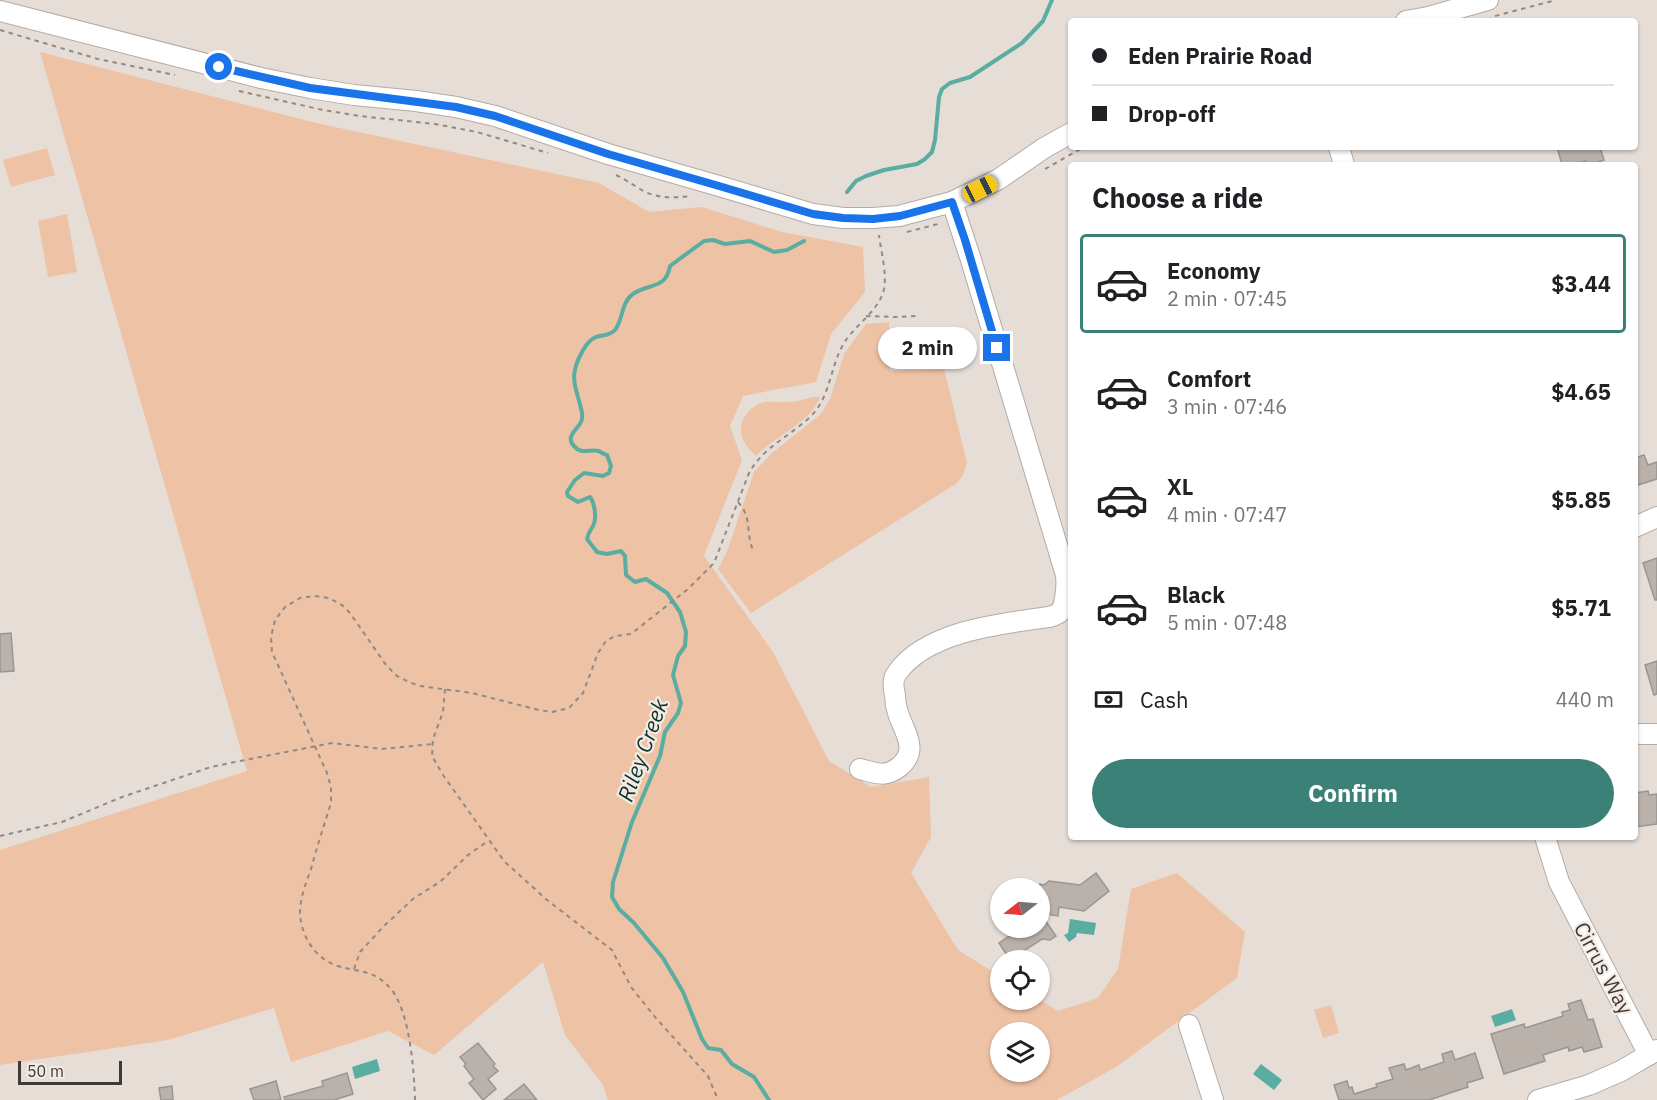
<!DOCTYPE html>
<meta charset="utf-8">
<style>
body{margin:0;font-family:"IBM Plex Sans",sans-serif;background:#f2f2f2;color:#202124;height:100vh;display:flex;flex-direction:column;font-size:22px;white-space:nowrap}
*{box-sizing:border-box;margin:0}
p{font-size:20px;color:#757577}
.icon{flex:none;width:33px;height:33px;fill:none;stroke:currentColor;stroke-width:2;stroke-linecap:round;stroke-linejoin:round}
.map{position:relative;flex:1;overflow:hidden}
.details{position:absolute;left:1068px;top:162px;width:570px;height:678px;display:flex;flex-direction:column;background:#fff;border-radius:6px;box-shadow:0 2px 4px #0004}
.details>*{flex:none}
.hud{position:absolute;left:1068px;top:18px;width:570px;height:132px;border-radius:6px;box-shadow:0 2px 4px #0004;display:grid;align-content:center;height:132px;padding:0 24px;background:#fff}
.needle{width:39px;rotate:253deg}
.buttons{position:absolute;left:990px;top:878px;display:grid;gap:12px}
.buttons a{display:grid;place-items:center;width:60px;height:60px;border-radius:50%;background:#fff;box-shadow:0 2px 4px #0004;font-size:30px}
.scale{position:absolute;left:18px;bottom:15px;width:104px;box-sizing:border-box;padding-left:6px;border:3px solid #3d3937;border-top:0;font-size:16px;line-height:21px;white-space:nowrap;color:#3d3937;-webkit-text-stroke:4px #f4ebe4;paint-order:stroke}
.end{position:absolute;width:27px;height:27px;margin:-14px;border:8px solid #1a73e8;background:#fff;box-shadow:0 0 0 3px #fff}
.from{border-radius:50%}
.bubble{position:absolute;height:42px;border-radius:21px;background:#fff;box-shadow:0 2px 4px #0004;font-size:20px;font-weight:700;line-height:42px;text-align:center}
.car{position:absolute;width:18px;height:36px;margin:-18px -9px;border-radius:8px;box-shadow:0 0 4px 2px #0007;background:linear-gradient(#f5c518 24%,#345 0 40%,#f5c518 0 76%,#345 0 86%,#f5c518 0)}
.hud b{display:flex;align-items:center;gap:21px;height:57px;font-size:22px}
.hud b+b{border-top:2px solid #e0e0e0}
.hud i{width:15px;height:15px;background:#202124}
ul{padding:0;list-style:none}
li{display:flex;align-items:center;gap:18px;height:99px;margin:0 12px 9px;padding:0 12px;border:3px solid transparent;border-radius:6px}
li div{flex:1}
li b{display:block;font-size:22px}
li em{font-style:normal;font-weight:700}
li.on{border-color:#3b8178}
li>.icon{width:54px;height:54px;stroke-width:1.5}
h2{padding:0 24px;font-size:27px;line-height:72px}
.pay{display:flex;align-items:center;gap:15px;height:66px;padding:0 24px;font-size:22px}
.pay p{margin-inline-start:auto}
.cta{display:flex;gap:12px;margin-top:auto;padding:12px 24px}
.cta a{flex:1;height:69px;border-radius:36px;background:#3b8178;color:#fff;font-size:24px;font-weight:700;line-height:69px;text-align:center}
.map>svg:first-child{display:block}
</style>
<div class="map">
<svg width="1657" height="1100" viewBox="0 0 1657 1100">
<rect width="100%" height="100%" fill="#e6ddd7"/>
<!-- green -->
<g fill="#eec2a4" fill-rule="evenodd">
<path d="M40,52L316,123L599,183L649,212L702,207L782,232L863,247L865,292L831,334L816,382L743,396L730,426L742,460L704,556L773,652L829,761L871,787L929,777L931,837L911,873L958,950L1000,976V999H1038L1058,1011L1098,998L1118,969L1131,889L1177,873L1245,932L1237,978L1116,1067L1057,1100H608L603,1085L565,1035L543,962L434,1055L388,1031L291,1062L274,1008L168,1040L0,1065V850L247,771ZM1000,1032H1040V1071H1000Z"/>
<polygon points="47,148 55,175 11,187 3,160"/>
<polygon points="67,214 77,272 48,277 38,221"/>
<polygon points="889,322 890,371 944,369 967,463 963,475 957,483 751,613 718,569 728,549 754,472 772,453 821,414 830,399 844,354 866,324"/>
<path d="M812,397H820C812,422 773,437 756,456C751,451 744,444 742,437C737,422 750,404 766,402C773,401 781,403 789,402C797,402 805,399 812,397Z"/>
<polygon points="1331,1005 1339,1033 1323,1038 1314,1010"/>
</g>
<!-- water -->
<g fill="#5aada1">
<polygon points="1070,919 1096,923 1094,935 1077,933 1076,937 1069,942 1064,935 1068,933"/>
<polygon points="1512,1009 1516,1020 1495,1027 1491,1016"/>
<polygon points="377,1059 380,1071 355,1079 352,1067"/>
<polygon points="1261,1064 1282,1080 1274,1090 1253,1074"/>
</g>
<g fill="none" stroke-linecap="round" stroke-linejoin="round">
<!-- stream -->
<g stroke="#5aada1" stroke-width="4">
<polyline points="847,192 856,181 866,176 884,170 917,164 925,159 932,152 935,140 939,97 942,89 950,83 970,77 1022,43 1043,21 1052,0"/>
<path d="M769,1100L754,1077L732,1064L721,1050L708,1048L702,1039L683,992L663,958L634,923L619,909L612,897L613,882L632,822L660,756L665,732L678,713L681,703L673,675L678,656L685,646L686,632L680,612L667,593L646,579L635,582L626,575L625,556L621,551L607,554L597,552L587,539C588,533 590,531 593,526C597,519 595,504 590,497L578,502L568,496L567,492L575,480L584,473L603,476L609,473L611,466L607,455C606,455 600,452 599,451C589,449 581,455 574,446C571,443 570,441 571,437C574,428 584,425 582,413C577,387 567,379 582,352C585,347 588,341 594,338C600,334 609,337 615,330C623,320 621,302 633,294C648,283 666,290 670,266L704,241L713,240L725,244L750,241L774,252L787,250L804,241"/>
</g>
</g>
<!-- building -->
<g fill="#bab1ab" stroke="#9c948e" stroke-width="1.5">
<polygon points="1557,147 1600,147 1604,160 1590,165 1587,165 1586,161 1573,165 1562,165"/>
<polygon points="1644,455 1648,465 1657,462 1657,479 1635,486 1635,458"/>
<polygon points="1657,558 1657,600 1655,600 1643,563"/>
<polygon points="11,633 14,671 1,672 0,669 0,634"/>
<polygon points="1657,661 1657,694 1654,695 1645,665"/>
<polygon points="1648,791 1649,795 1657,794 1657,824 1635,827 1635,793"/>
<polygon points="1096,873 1109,891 1084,911 1059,907 1058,916 1040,913 1056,936 1050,940 1042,939 1010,960 999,943 1023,927 1040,927 1040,884 1044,885 1049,881 1080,885"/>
<polygon points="1581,1000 1588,1020 1593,1019 1602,1047 1584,1052 1582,1047 1569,1051 1568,1047 1543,1055 1545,1061 1504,1074 1491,1034 1524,1024 1525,1028 1563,1016 1562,1012 1570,1010 1568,1004"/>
<polygon points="478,1043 495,1064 493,1066 498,1071 488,1079 496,1089 483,1100 469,1083 474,1079 464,1066 466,1064 460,1057"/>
<polygon points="1452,1051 1455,1060 1475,1053 1483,1078 1467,1083 1468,1087 1429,1100 1339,1100 1334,1085 1347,1081 1349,1088 1352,1087 1354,1094 1377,1087 1376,1084 1393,1079 1389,1068 1404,1064 1406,1070 1419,1065 1420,1070 1444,1062 1442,1054"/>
<polygon points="347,1073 353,1094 334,1100 285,1100 284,1097 323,1086 322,1081"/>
<polygon points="276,1081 281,1100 254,1100 250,1089"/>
<polygon points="524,1084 537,1100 504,1100"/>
<polygon points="172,1086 173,1100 161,1100 159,1088"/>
</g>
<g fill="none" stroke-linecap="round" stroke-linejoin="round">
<!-- minor casing -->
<g stroke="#b3aba5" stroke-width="22">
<g id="minor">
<polyline points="0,11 261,78 310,88 354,95 416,101 456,107 495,116 608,154 719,186 813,214 843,218 873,218 899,216 952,202 999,179 1044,148 1071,133"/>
<polyline points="1406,21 1428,17 1488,0"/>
<polyline points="1339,147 1344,165"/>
<polyline points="1635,527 1657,517"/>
<polyline points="1640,734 1657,734"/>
<path d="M860,769C876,773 885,778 899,767C920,750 904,732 898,713C896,707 895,701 895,695C893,687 892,679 897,673C926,631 1003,623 1049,617C1050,617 1058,614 1059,613C1066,607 1067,584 1066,575L971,260L952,202"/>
<polyline points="1545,837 1559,882 1649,1055"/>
<polyline points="1189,1025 1213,1100"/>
<polyline points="1538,1100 1589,1085 1621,1071 1657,1050"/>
</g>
</g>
<!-- path -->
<g stroke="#908a86" stroke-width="2" stroke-dasharray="4.5 4.5" stroke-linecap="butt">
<polyline points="1495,16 1556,0"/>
<polyline points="0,30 98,59 175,75"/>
<polyline points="239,91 323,110 360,116 435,124 477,132 548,153"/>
<polyline points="1045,169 1084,147"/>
<path d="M616,175C624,179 632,184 640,189C656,199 673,198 691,196"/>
<polyline points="907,232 942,223"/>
<polyline points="866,316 896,317 916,316"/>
<path d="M738,502C753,519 745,531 753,550"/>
<polyline points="445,689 443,712 433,739 432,756 443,775 504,861 547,900 612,950 631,987 655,1017 708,1076 718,1100"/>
<polyline points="0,836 62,822 122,797 211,767 235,762 332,743 382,749 433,744"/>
<polyline points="354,969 360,952 384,926 413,899 441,881 468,855 488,841"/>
<path d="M415,1100C414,1070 410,1012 391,989C374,969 360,973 338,966C315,959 301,936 300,913C300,898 306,883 311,869C317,847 324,825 331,803V787L327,773L272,652L271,637L275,620L285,607L300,598L315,596L329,598L342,605L350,613L386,665L397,676L409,682L420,686L472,693L539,710L552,712L569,708L583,693L598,653L606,641L615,636L631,634L688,589L714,563L749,473C764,446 791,436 812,415C832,394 830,363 846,340C857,324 880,309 884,289C887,272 881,252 879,235"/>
</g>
<!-- minor -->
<use href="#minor" stroke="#fff" stroke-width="20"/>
</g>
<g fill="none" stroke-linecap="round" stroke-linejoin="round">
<!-- route -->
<polyline stroke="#1a73e8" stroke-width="8" points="219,67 310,88 456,107 495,116 608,154 719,186 813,214 843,218 873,219 900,216 952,202 965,240 997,348"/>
</g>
<g text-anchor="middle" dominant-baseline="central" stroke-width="4.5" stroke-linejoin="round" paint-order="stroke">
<!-- street labels -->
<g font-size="21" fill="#3d3937" stroke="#f4ebe4">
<text transform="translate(1604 968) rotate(62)">Cirrus Way</text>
</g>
<!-- water labels -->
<g font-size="22" font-style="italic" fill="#0a332e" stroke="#f4ebe4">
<text transform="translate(642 750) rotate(-70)">Riley Creek</text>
</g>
</g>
</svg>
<div class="buttons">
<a><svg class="needle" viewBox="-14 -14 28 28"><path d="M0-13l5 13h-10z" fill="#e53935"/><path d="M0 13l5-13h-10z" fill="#757577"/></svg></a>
<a><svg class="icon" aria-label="locate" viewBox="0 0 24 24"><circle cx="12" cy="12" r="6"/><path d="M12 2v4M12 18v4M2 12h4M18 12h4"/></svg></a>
<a><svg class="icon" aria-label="layers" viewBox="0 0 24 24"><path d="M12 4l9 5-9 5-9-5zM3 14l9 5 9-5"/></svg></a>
</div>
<div class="scale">50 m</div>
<i class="end from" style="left:219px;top:67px"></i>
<i class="end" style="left:997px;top:348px"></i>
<div class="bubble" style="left:878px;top:327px;width:99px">2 min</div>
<i class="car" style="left:980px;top:189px;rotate:63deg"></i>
<div class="hud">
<b><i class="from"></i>Eden Prairie Road</b>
<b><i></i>Drop-off</b>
</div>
<section class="details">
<h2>Choose a ride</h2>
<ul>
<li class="on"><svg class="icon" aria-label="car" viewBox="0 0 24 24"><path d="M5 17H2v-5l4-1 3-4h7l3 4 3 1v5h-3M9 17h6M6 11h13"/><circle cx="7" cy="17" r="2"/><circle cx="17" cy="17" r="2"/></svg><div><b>Economy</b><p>2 min · 07:45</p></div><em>$3.44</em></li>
<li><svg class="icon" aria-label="car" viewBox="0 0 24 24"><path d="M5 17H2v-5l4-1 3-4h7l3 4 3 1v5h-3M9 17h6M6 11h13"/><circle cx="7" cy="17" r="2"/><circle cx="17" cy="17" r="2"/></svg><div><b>Comfort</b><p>3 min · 07:46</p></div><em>$4.65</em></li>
<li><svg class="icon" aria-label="car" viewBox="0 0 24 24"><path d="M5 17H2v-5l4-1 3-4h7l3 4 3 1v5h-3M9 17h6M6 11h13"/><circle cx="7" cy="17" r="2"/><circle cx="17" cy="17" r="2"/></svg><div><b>XL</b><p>4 min · 07:47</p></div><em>$5.85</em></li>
<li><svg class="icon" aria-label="car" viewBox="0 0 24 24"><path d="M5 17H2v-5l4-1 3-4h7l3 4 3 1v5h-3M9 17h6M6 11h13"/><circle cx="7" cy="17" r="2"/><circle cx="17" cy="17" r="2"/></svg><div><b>Black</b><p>5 min · 07:48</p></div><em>$5.71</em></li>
</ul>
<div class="pay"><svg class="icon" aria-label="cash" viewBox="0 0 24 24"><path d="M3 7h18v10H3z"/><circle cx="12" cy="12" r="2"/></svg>Cash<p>440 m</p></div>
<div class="cta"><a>Confirm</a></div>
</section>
</div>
